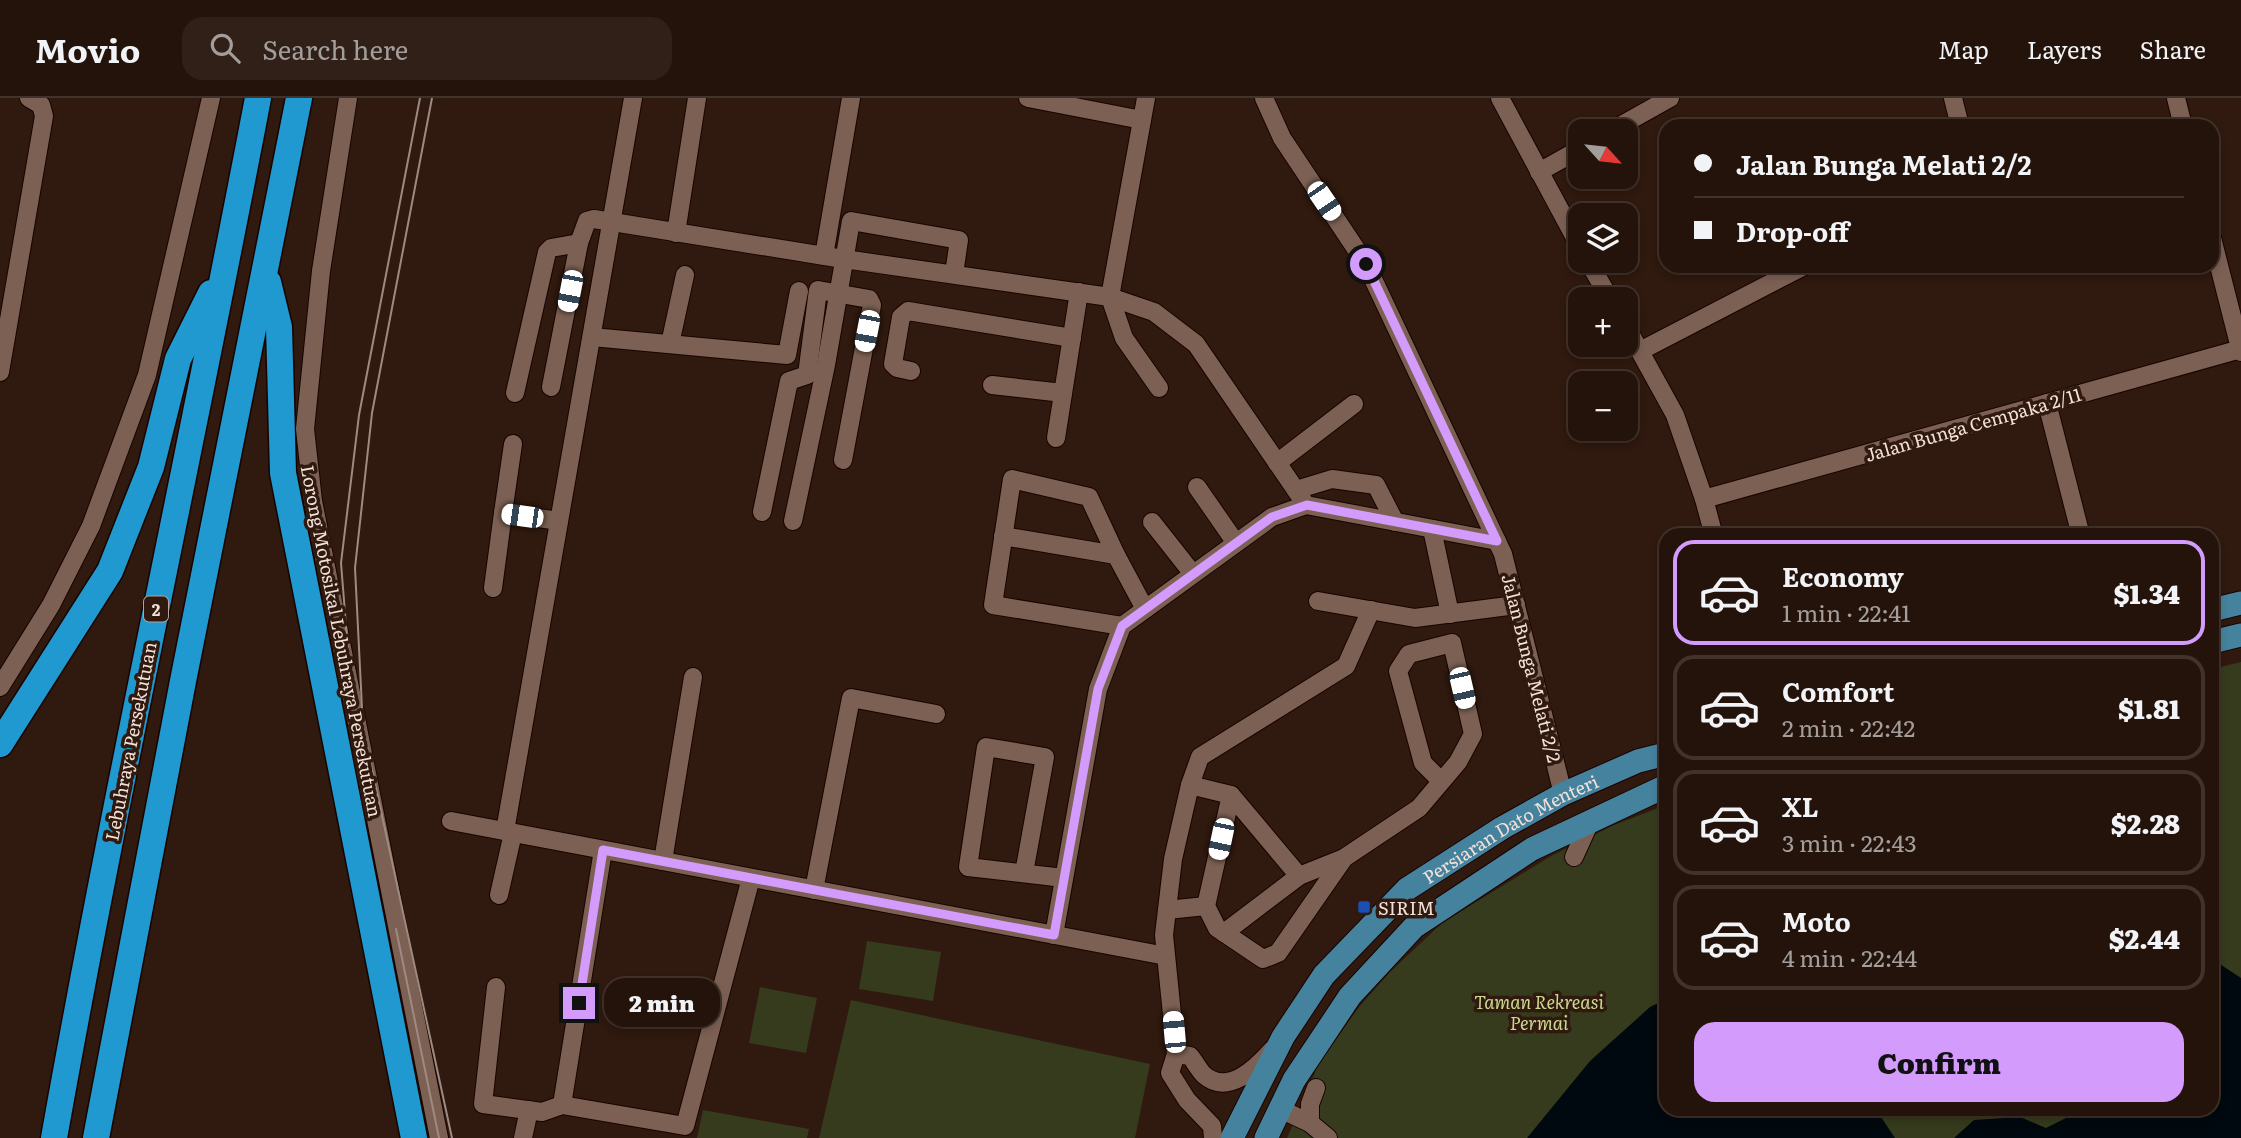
<!DOCTYPE html>
<meta charset="utf-8">
<style>
body{margin:0;font-family:Literata,serif;background:#302018;color:#f1f3f6;height:100vh;display:flex;flex-direction:column;font-size:26px;white-space:nowrap}
*{box-sizing:border-box;margin:0}
p{font-size:23px;color:#a39e9c}
.icon{flex:none;width:38px;height:38px;fill:none;stroke:currentColor;stroke-width:2;stroke-linecap:round;stroke-linejoin:round}
.map{position:relative;flex:1;overflow:hidden}
.drawer{position:absolute;left:1659px;top:430px;width:560px;height:588px;display:flex;flex-direction:column;background:#24130a;border-radius:21px;box-shadow:0 4px 10px #0003,0 0 0 2px #41322b}
.drawer>*{flex:none}
.banner{position:absolute;left:1659px;top:21px;width:560px;height:154px;border-radius:21px;box-shadow:0 4px 10px #0003,0 0 0 2px #41322b;display:grid;align-content:center;height:154px;padding:0 35px;background:#24130a}
.needle{width:46px;rotate:117deg}
.fabs{position:absolute;left:1568px;top:21px;display:grid;gap:14px}
.fabs a{display:grid;place-items:center;width:70px;height:70px;border-radius:14px;background:#24130a;box-shadow:0 4px 10px #0003,0 0 0 2px #41322b;font-size:35px}
.end{position:absolute;width:32px;height:32px;margin:-16px;border:9px solid #d39cfc;background:#111;box-shadow:0 0 0 4px #111}
.from{border-radius:50%}
.bubble{position:absolute;height:49px;border-radius:21px;background:#24130a;box-shadow:0 4px 10px #0003,0 0 0 2px #41322b;font-size:23px;font-weight:800;line-height:49px;text-align:center}
.car{position:absolute;width:21px;height:42px;margin:-21px -10px;border-radius:9px;box-shadow:0 0 5px 2px #0007;background:linear-gradient(#fff 24%,#345 0 40%,#fff 0 76%,#345 0 86%,#fff 0)}
.banner b{display:flex;align-items:center;gap:24px;height:66px;font-size:26px}
.banner b+b{border-top:2px solid #41322b}
.banner i{width:18px;height:18px;background:#f1f3f6}
ul{padding:12px 0 0;list-style:none}
li{display:flex;align-items:center;gap:21px;height:105px;margin:0 14px 10px;padding:0 21px;border:4px solid #41322b;border-radius:21px}
li div{flex:1}
li b{display:block;font-size:26px}
li em{font-style:normal;font-weight:800}
li.selected{border-color:#d39cfc}
li>.icon{width:63px;height:63px;stroke-width:1.5}
.primary-button{display:flex;gap:14px;margin-top:auto;padding:14px 35px}
.primary-button a{flex:1;height:80px;border-radius:21px;background:#d39cfc;color:#111;font-size:28px;font-weight:800;line-height:80px;text-align:center}
header{display:flex;align-items:center;gap:42px;box-sizing:border-box;height:98px;padding:0 35px;background:#24130a;border-bottom:2px solid #41322b}
header strong{font-size:33px}
nav{display:flex;gap:38px;margin-inline-start:auto;font-size:24px}
.search{width:490px;height:63px;background:#302018;display:flex;align-items:center;gap:18px;box-sizing:border-box;padding:0 24px;border-radius:21px;color:#a39e9c;font-size:26px}
.map>svg:first-child{display:block}
</style>
<header>
<strong>Movio</strong>
<div class="search"><svg class="icon" aria-label="search" viewBox="0 0 24 24"><circle cx="10" cy="10" r="6"/><path d="M15 15l6 6"/></svg>Search here</div>
<nav><a>Map</a><a>Layers</a><a>Share</a></nav>
</header>
<div class="map">
<svg width="2241" height="1040" viewBox="0 0 2241 1040">
<rect width="100%" height="100%" fill="#30190e"/>
<!-- green -->
<g fill="#353b1c">
<polygon points="2241,564 2241,1040 1287,1040 1318,967 1359,909 1389,875 1442,825 1551,758 1614,727 1666,707 1666,1012 2212,1012 2212,571"/>
<polygon points="867,843 941,854 933,903 859,891"/>
<polygon points="760,889 817,900 806,955 749,945"/>
<polygon points="851,902 1150,966 1135,1040 819,1040"/>
<polygon points="703,1012 809,1031 807,1040 697,1040"/>
</g>
<!-- water -->
<g fill="#00090f">
<polygon points="2212,861 2241,880 2241,1040 1954,1040 1974,1022 2020,1019 2046,1030 2074,1016 2077,1012 2212,1012"/>
<polygon points="1666,901 1666,1012 1864,1012 1881,1019 1895,1040 1527,1040 1590,963 1650,909"/>
</g>
<g fill="none" stroke-linecap="round" stroke-linejoin="round">
<!-- minor casing -->
<g stroke="#170400" stroke-width="20">
<g id="minor">
<polyline points="348,0 321,173 305,331 313,403 439,1040"/>
<polyline points="1028,0 1142,22"/>
<polyline points="1146,0 1110,199 1154,214 1196,246 1306,407 1497,443"/>
<polyline points="1264,0 1282,40 1366,166 1503,456 1563,696"/>
<polyline points="1500,0 1580,149"/>
<polyline points="1953,0 1960,28"/>
<polyline points="2176,0 2183,28"/>
<polyline points="1611,33 1670,0"/>
<polyline points="1539,74 1580,51"/>
<polyline points="676,135 697,0"/>
<polyline points="2212,140 2241,254"/>
<polyline points="824,158 851,0"/>
<polyline points="1588,163 1610,201"/>
<polyline points="1626,228 1675,317 1704,401 1714,438"/>
<polyline points="592,239 787,257 799,193"/>
<polyline points="670,246 685,177"/>
<polyline points="1640,253 1804,168"/>
<polyline points="911,273 897,270 893,266 901,219 908,213 1072,240"/>
<polyline points="0,274 44,18 41,7 29,0"/>
<polyline points="992,287 1063,295"/>
<polyline points="551,289 579,145 587,123 594,121 837,160 1110,199 1124,240 1159,290"/>
<polyline points="515,295 547,154 551,150 579,145"/>
<polyline points="2047,305 2081,438"/>
<polyline points="1056,340 1079,194"/>
<polyline points="513,346 503,415 559,423"/>
<polyline points="1277,365 1354,306"/>
<polyline points="1197,389 1236,445"/>
<polyline points="1296,392 1332,381 1376,387 1395,424"/>
<polyline points="1704,401 2241,251"/>
<polyline points="762,414 789,283 807,277 818,192 869,201 872,207 843,362"/>
<polyline points="793,423 826,267 851,123 959,142 954,176"/>
<polyline points="1152,424 1193,476"/>
<polyline points="1432,431 1450,516"/>
<polyline points="1003,438 1116,457"/>
<polyline points="493,490 503,415"/>
<polyline points="1318,503 1415,520 1516,507"/>
<polyline points="1122,528 993,507 1012,381 1089,399 1116,457 1145,511"/>
<polyline points="0,589 51,507 91,428 147,277 211,0"/>
<polyline points="1190,687 1200,659 1346,568 1371,512"/>
<polyline points="1231,697 1299,778"/>
<polyline points="451,723 1166,858"/>
<polyline points="505,733 633,0"/>
<polyline points="1574,759 1590,724"/>
<polyline points="663,763 693,579"/>
<polyline points="1024,775 1045,659 986,649 968,769 1064,780"/>
<polyline points="814,792 851,600 936,616"/>
<polyline points="499,797 513,735"/>
<polyline points="1167,812 1206,808"/>
<polyline points="1224,835 1299,778 1344,760 1419,710 1458,664 1473,636 1452,545 1409,556 1398,573 1423,665 1441,683"/>
<polyline points="1054,837 1098,591 1122,528 1272,419 1306,407"/>
<polyline points="496,889 483,1006 542,1014 562,1007 685,1028 751,780"/>
<path d="M1176,956L1190,958C1195,964 1199,972 1204,977C1228,998 1256,970 1272,952"/>
<polyline points="562,1007 603,752"/>
<polyline points="1280,1011 1310,1025 1328,1040"/>
<polyline points="1310,1025 1310,1006 1316,990"/>
<polyline points="523,1040 529,1012"/>
<polyline points="1213,1040 1212,1028 1187,1002 1170,975 1176,956 1164,837 1173,761 1190,687 1231,697 1206,808 1217,830 1263,861 1278,855 1344,760"/>
</g>
</g>
<!-- major casing -->
<g stroke="#170400" stroke-width="25">
<g id="major">
<polyline points="2212,512 2241,505"/>
<polyline points="2212,544 2241,537"/>
<path id="s1" d="M1232,1040L1283,939L1324,877L1407,791L1502,730L1563,696L1638,663L1666,656"/>
<polyline points="1266,1040 1294,982 1350,898 1414,829 1532,751 1666,688"/>
</g>
</g>
<!-- highway casing -->
<g stroke="#170400" stroke-width="29">
<g id="highway">
<polyline points="268,184 279,229 283,375 414,1040"/>
<polyline points="0,646 110,473 151,369 178,261 211,195"/>
<path d="M54,1040C116,692 192,347 258,0"/>
<polyline points="96,1040 183,583 299,0"/>
</g>
</g>
<!-- minor -->
<use href="#minor" stroke="#7c6053" stroke-width="18"/>
<!-- major -->
<use href="#major" stroke="#45829e" stroke-width="23"/>
<!-- highway -->
<use href="#highway" stroke="#2099d0" stroke-width="26"/>
<!-- tram -->
<g stroke="#9e8a81" stroke-width="2">
<polyline points="432,0 372,315 355,470 363,630 452,1040"/>
<polyline points="351,590 341,465 359,317 420,0"/>
<polyline points="396,831 439,1040"/>
</g>
</g>
<g fill="none" stroke-linecap="round" stroke-linejoin="round">
<!-- route -->
<polyline stroke="#d39cfc" stroke-width="9" points="579,905 603,752 1054,837 1098,591 1122,528 1272,419 1307,407 1497,443 1366,166"/>
</g>
<!-- markers -->
<rect fill="#1a4fb4" stroke="#30190e" stroke-width="2.5" x="1357" y="802" width="14" height="14" rx="3.5"/>
<g text-anchor="middle" dominant-baseline="central" stroke-width="7" stroke-linejoin="round" paint-order="stroke">
<!-- shield labels -->
<rect fill="#30190e" stroke="#b8a59c" stroke-width="2" x="144" y="498.5" width="24" height="25" rx="5"/>
<g font-size="16" font-weight="bold" fill="#f2e1d9">
<text x="156" y="511">2</text>
</g>
<!-- street labels -->
<g font-size="18" fill="#f2e1d9" stroke="#30190e">
<text transform="translate(1973 326) rotate(-16)">Jalan Bunga Cempaka 2/11</text>
<text transform="translate(342 543) rotate(79)">Lorong Motosikal Lebuhraya Persekutuan</text>
<text transform="translate(1532 570) rotate(76)">Jalan Bunga Melati 2/2</text>
<text transform="translate(130 643) rotate(-79)">Lebuhraya Persekutuan</text>
<text stroke="none"><textPath href="#s1" startOffset="427">Persiaran Dato Menteri</textPath></text>
</g>
<!-- poi labels -->
<g font-size="18" fill="#f2e1d9" stroke="#30190e" text-anchor="start">
<text x="1378" y="809">SIRIM</text>
</g>
<!-- park labels -->
<g font-size="18" font-style="italic" fill="#cada8f" stroke="#30190e">
<text x="1539" y="903">Taman Rekreasi<tspan x="1539" dy="21">Permai</tspan></text>
</g>
</g>
</svg>
<div class="fabs">
<a><svg class="needle" viewBox="-14 -14 28 28"><path d="M0-13l5 13h-10z" fill="#e53935"/><path d="M0 13l5-13h-10z" fill="#a39e9c"/></svg></a>
<a><svg class="icon" aria-label="layers" viewBox="0 0 24 24"><path d="M12 4l9 5-9 5-9-5zM3 14l9 5 9-5"/></svg></a>
<a>+</a>
<a>−</a>
</div>
<i class="end from" style="left:1366px;top:166px"></i>
<i class="end" style="left:579px;top:905px"></i>
<div class="bubble" style="left:604px;top:880px;width:116px">2 min</div>
<i class="car" style="left:1324px;top:103px;rotate:146deg"></i>
<i class="car" style="left:570px;top:193px;rotate:191deg"></i>
<i class="car" style="left:867px;top:233px;rotate:191deg"></i>
<i class="car" style="left:522px;top:418px;rotate:278deg"></i>
<i class="car" style="left:1462px;top:590px;rotate:167deg"></i>
<i class="car" style="left:1221px;top:741px;rotate:192deg"></i>
<i class="car" style="left:1174px;top:934px;rotate:355deg"></i>
<div class="banner">
<b><i class="from"></i>Jalan Bunga Melati 2/2</b>
<b><i></i>Drop-off</b>
</div>
<section class="drawer">
<ul>
<li class="selected"><svg class="icon" aria-label="car" viewBox="0 0 24 24"><path d="M5 17H2v-5l4-1 3-4h7l3 4 3 1v5h-3M9 17h6M6 11h13"/><circle cx="7" cy="17" r="2"/><circle cx="17" cy="17" r="2"/></svg><div><b>Economy</b><p>1 min · 22:41</p></div><em>$1.34</em></li>
<li><svg class="icon" aria-label="car" viewBox="0 0 24 24"><path d="M5 17H2v-5l4-1 3-4h7l3 4 3 1v5h-3M9 17h6M6 11h13"/><circle cx="7" cy="17" r="2"/><circle cx="17" cy="17" r="2"/></svg><div><b>Comfort</b><p>2 min · 22:42</p></div><em>$1.81</em></li>
<li><svg class="icon" aria-label="car" viewBox="0 0 24 24"><path d="M5 17H2v-5l4-1 3-4h7l3 4 3 1v5h-3M9 17h6M6 11h13"/><circle cx="7" cy="17" r="2"/><circle cx="17" cy="17" r="2"/></svg><div><b>XL</b><p>3 min · 22:43</p></div><em>$2.28</em></li>
<li><svg class="icon" aria-label="car" viewBox="0 0 24 24"><path d="M5 17H2v-5l4-1 3-4h7l3 4 3 1v5h-3M9 17h6M6 11h13"/><circle cx="7" cy="17" r="2"/><circle cx="17" cy="17" r="2"/></svg><div><b>Moto</b><p>4 min · 22:44</p></div><em>$2.44</em></li>
</ul>
<div class="primary-button"><a>Confirm</a></div>
</section>
</div>
